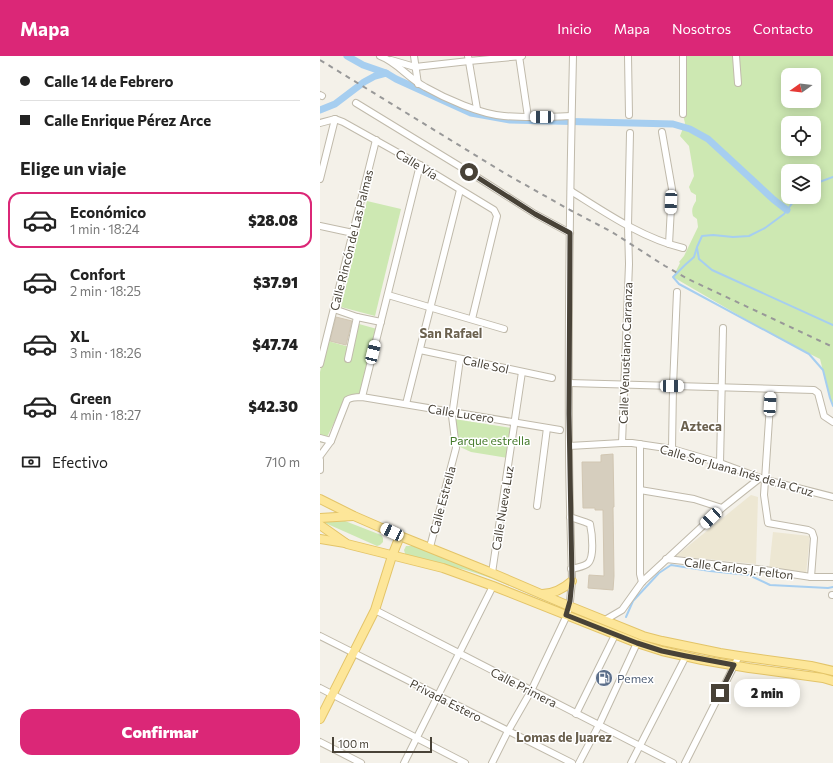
<!DOCTYPE html>
<html lang="es">
<meta charset="utf-8">
<style>
body{margin:0;font-family:Commissioner,sans-serif;background:#f2f2f2;color:#222;height:100vh;display:flex;flex-direction:column;font-size:15px;white-space:nowrap}
*{box-sizing:border-box;margin:0}
p{font-size:13px;color:#767676}
.icon{flex:none;width:22px;height:22px;fill:none;stroke:currentColor;stroke-width:2;stroke-linecap:round;stroke-linejoin:round}
.map{position:relative;flex:1;overflow:hidden}
.side{display:flex;flex-direction:column;background:#fff;width:320px}
.side>*{flex:none}
.top-card{display:grid;align-content:center;height:88px;padding:0 20px;background:#fff}
.needle{width:26px;rotate:256deg}
.buttons{position:absolute;left:461px;top:12px;display:grid;gap:8px}
.buttons a{display:grid;place-items:center;width:40px;height:40px;border-radius:8px;background:#fff;box-shadow:0 2px 10px #0003;font-size:20px}
.scale{position:absolute;left:12px;bottom:10px;width:100px;box-sizing:border-box;padding-left:4px;border:2px solid #484237;border-top:0;font-size:11px;line-height:14px;white-space:nowrap;color:#484237;-webkit-text-stroke:3px #fff;paint-order:stroke}
.end{position:absolute;width:18px;height:18px;margin:-9px;border:5px solid #484237;background:#fff;box-shadow:0 0 0 2px #fff}
.from{border-radius:50%}
.bubble{position:absolute;height:28px;border-radius:12px;background:#fff;box-shadow:0 2px 10px #0003;font-size:13px;font-weight:800;line-height:28px;text-align:center}
.car{position:absolute;width:12px;height:24px;margin:-12px -6px;border-radius:5px;box-shadow:0 0 3px 1px #0007;background:linear-gradient(#fff 24%,#345 0 40%,#fff 0 76%,#345 0 86%,#fff 0)}
.top-card b{display:flex;align-items:center;gap:14px;height:38px;font-size:15px}
.top-card b+b{border-top:1px solid #e0e0e0}
.top-card i{width:10px;height:10px;background:#222}
ul{padding:0;list-style:none}
li{display:flex;align-items:center;gap:12px;height:56px;margin:0 8px 6px;padding:0 12px;border:2px solid transparent;border-radius:12px}
li div{flex:1}
li b{display:block;font-size:15px}
li em{font-style:normal;font-weight:800}
li.on{border-color:#db2777}
li>.icon{width:36px;height:36px;stroke-width:1.5}
h2{padding:0 20px;font-size:18px;line-height:48px}
.pay{display:flex;align-items:center;gap:10px;height:44px;padding:0 20px;font-size:15px}
.pay p{margin-inline-start:auto}
.action{display:flex;gap:8px;margin-top:auto;padding:8px 20px}
.action a{flex:1;height:46px;border-radius:12px;background:#db2777;color:#fff;font-size:16px;font-weight:800;line-height:46px;text-align:center}
header{display:flex;align-items:center;gap:24px;box-sizing:border-box;height:56px;padding:0 20px;background:#db2777;color:#fff}
header strong{font-size:19px}
nav{display:flex;gap:22px;margin-inline-start:auto;font-size:14px}
main{display:flex;flex:1;min-height:0}
.map>svg:first-child{display:block}
</style>
<header>
<strong>Mapa</strong>
<nav><a>Inicio</a><a>Mapa</a><a>Nosotros</a><a>Contacto</a></nav>
</header>
<main>
<section class="side">
<div class="top-card">
<b><i class="from"></i>Calle 14 de Febrero</b>
<b><i></i>Calle Enrique Pérez Arce</b>
</div>
<h2>Elige un viaje</h2>
<ul>
<li class="on"><svg class="icon" aria-label="car" viewBox="0 0 24 24"><path d="M5 17H2v-5l4-1 3-4h7l3 4 3 1v5h-3M9 17h6M6 11h13"/><circle cx="7" cy="17" r="2"/><circle cx="17" cy="17" r="2"/></svg><div><b>Económico</b><p>1 min · 18:24</p></div><em>$28.08</em></li>
<li><svg class="icon" aria-label="car" viewBox="0 0 24 24"><path d="M5 17H2v-5l4-1 3-4h7l3 4 3 1v5h-3M9 17h6M6 11h13"/><circle cx="7" cy="17" r="2"/><circle cx="17" cy="17" r="2"/></svg><div><b>Confort</b><p>2 min · 18:25</p></div><em>$37.91</em></li>
<li><svg class="icon" aria-label="car" viewBox="0 0 24 24"><path d="M5 17H2v-5l4-1 3-4h7l3 4 3 1v5h-3M9 17h6M6 11h13"/><circle cx="7" cy="17" r="2"/><circle cx="17" cy="17" r="2"/></svg><div><b>XL</b><p>3 min · 18:26</p></div><em>$47.74</em></li>
<li><svg class="icon" aria-label="car" viewBox="0 0 24 24"><path d="M5 17H2v-5l4-1 3-4h7l3 4 3 1v5h-3M9 17h6M6 11h13"/><circle cx="7" cy="17" r="2"/><circle cx="17" cy="17" r="2"/></svg><div><b>Green</b><p>4 min · 18:27</p></div><em>$42.30</em></li>
</ul>
<div class="pay"><svg class="icon" aria-label="cash" viewBox="0 0 24 24"><path d="M3 7h18v10H3z"/><circle cx="12" cy="12" r="2"/></svg>Efectivo<p>710 m</p></div>
<div class="action"><a>Confirmar</a></div>
</section>
<div class="map">
<svg width="513" height="707" viewBox="0 0 513 707">
<rect width="100%" height="100%" fill="#f4f1e9"/>
<!-- education -->
<g fill="#ede7d3">
<polygon points="431,439 438,441 436,508 356,500"/>
<polygon points="453,476 490,480 486,518 449,513"/>
</g>
<!-- green -->
<g fill="#cde8b2" fill-rule="evenodd">
<path d="M362,0H513V350L510,342L500,303L456,281L353,221L360,207L359,206L364,200L378,171L377,163L373,160C371,153 373,150 376,145V139L371,136L369,131L374,120L369,90L360,80L365,67L363,59ZM468,19H494V45H468ZM468,67H494V93H468ZM468,115H494V141H468Z"/>
<polygon points="47,145 81,153 55,260 21,251"/>
<polygon points="39,268 57,273 39,342 24,347 4,387 0,386 0,316 8,285 33,292"/>
<polygon points="134,363 192,372 188,402 151,396 138,390"/>
<polygon points="25,465 61,479 63,482 63,486 60,489 57,490 3,466"/>
<path d="M86,490H93L138,505L236,547L235,549C206,537 177,523 146,514C126,509 106,505 86,501L84,494Z"/>
</g>
<g fill="none" stroke-linecap="round" stroke-linejoin="round">
<!-- stream -->
<g stroke="#a6cef0" stroke-width="2">
<polyline points="494,128 513,121"/>
<polyline points="477,141 464,158 445,172 429,180 413,181 393,179 382,180 377,191 374,201 365,209 353,221 359,228 489,298 503,314 510,342 513,350"/>
<polyline points="377,192 379,203 392,214 513,269"/>
<polyline points="306,561 313,545 339,517 351,509 390,515 429,519 450,529 508,532 513,531"/>
</g>
<!-- canal -->
<g stroke="#a6cef0" stroke-width="7">
<polyline points="27,0 43,9 66,17"/>
<polyline points="0,54 15,48 44,26 55,20 66,17 76,23 151,57 190,64 353,68 370,73 388,83 454,144 467,154"/>
</g>
</g>
<!-- building -->
<g fill="#d6cebe" stroke="#d1c6b2">
<polygon points="16,261 32,265 26,289 10,285"/>
<polygon points="293,398 294,451 293,451 294,520 293,534 268,532 269,519 284,520 283,454 275,454 275,452 263,452 262,406 281,406 281,399"/>
</g>
<g fill="none" stroke-linecap="round" stroke-linejoin="round">
<!-- minor casing -->
<g stroke="#c0baab" stroke-width="8">
<g id="minor">
<path d="M60,0C77,6 89,23 105,31C126,43 160,58 184,60C207,62 229,61 251,60"/>
<polyline points="94,0 98,28"/>
<polyline points="148,0 157,53"/>
<polyline points="199,0 208,61"/>
<polyline points="308,0 309,59"/>
<polyline points="416,0 418,27"/>
<polyline points="71,4 95,11 149,5 202,0"/>
<polyline points="0,39 2,40"/>
<polyline points="36,47 149,116 215,158 250,177"/>
<polyline points="363,58 363,0"/>
<polyline points="0,67 15,63 23,66 100,109 174,154 177,160 152,263"/>
<polyline points="342,76 352,133 349,188"/>
<polyline points="0,123 15,63"/>
<path d="M251,135C286,157 322,182 363,192"/>
<polyline points="0,170 33,177"/>
<polyline points="68,239 184,273"/>
<polyline points="14,253 37,261 61,266"/>
<polyline points="100,294 232,322"/>
<polyline points="28,303 37,261"/>
<polyline points="0,308 56,84"/>
<polyline points="249,327 494,334 498,337 504,360 513,366"/>
<polyline points="451,333 444,439 448,467 488,474 492,476 494,482 491,521"/>
<polyline points="42,341 100,109"/>
<polyline points="86,348 140,134"/>
<polyline points="0,382 11,385"/>
<polyline points="302,387 309,208 308,170 310,77"/>
<polyline points="320,388 320,518 322,526"/>
<polyline points="249,390 302,387 312,387 339,391 352,393 400,407 446,424 513,441"/>
<polyline points="352,393 353,330 357,236"/>
<path d="M0,400L11,385L27,344C31,341 37,341 42,341L240,374"/>
<polyline points="0,404 0,414"/>
<polyline points="400,407 403,272"/>
<polyline points="320,434 374,443 402,452"/>
<polyline points="217,450 227,372"/>
<path d="M250,461L265,466L270,468C272,477 275,503 267,508C262,511 256,512 251,513"/>
<polyline points="110,491 136,392 132,360 140,303"/>
<polyline points="346,503 445,514 491,521 513,521"/>
<polyline points="172,517 202,316"/>
<polyline points="512,539 513,539"/>
<polyline points="55,554 353,707"/>
<polyline points="285,564 302,554 322,526 402,452 440,422"/>
<polyline points="0,580 252,707"/>
<polyline points="0,632 145,707"/>
<polyline points="256,658 295,579"/>
<polyline points="0,686 41,707"/>
<polyline points="84,707 173,530"/>
<path d="M172,707L188,675L211,635L247,559L250,545L252,525C251,479 249,434 249,388C248,259 250,129 253,0"/>
<polyline points="259,707 279,669 317,587"/>
<polyline points="311,707 366,600"/>
<polyline points="365,707 419,600"/>
</g>
</g>
<!-- major casing -->
<g stroke="#e3c468" stroke-width="10">
<g id="major">
<polyline points="0,443 34,460 80,480 172,517 249,550 323,580 342,585 400,597 419,600 491,610 513,615"/>
<polyline points="0,462 33,460"/>
<polyline points="0,469 27,488 123,512 173,530 317,587 342,595 382,604 429,612 503,622 513,625"/>
<polyline points="0,483 25,487"/>
<path d="M222,538C234,538 243,533 252,525"/>
<polyline points="0,663 55,554 72,500 80,480"/>
</g>
</g>
<!-- minor -->
<use href="#minor" stroke="#fff" stroke-width="6"/>
<!-- major -->
<use href="#major" stroke="#fde699" stroke-width="8"/>
<!-- rail -->
<polyline stroke="#989898" stroke-width="2" stroke-dasharray="5 5" stroke-linecap="butt" points="0,4 186,118 250,154 292,176 345,210 368,223 513,291"/>
</g>
<g fill="none" stroke-linecap="round" stroke-linejoin="round">
<!-- route -->
<polyline stroke="#484237" stroke-width="5" points="149,116 215,158 250,177 249,358 252,525 250,545 246,559 317,587 342,595 366,600 414,609 400,637"/>
</g>
<!-- icons -->
<defs>
<g id="fuel-disc" transform="scale(0.9)"><circle r="9.5" fill="#5c6f8a" stroke="#fff"/><path d="M-5.5-6h7V0h2V4h1.3V-2.5L3-4.5l.8-.8L6-3V5H2.5V1h-1V6h-7ZM-4.2-4.7v3.2H.2V-4.7Z" fill="#fff"/></g>
</defs>
<g fill-rule="evenodd">
<use href="#fuel-disc" x="284" y="622"/>
</g>
<g text-anchor="middle" dominant-baseline="central" stroke-width="3" stroke-linejoin="round" paint-order="stroke">
<!-- street labels -->
<g font-size="12" fill="#484237" stroke="#fff">
<text transform="translate(97 108) rotate(31)">Calle Vía</text>
<text transform="translate(31 184) rotate(-76)">Calle Rincón de Las Palmas</text>
<text transform="translate(305 297) rotate(-88)">Calle Venustiano Carranza</text>
<text transform="translate(166 308) rotate(12)">Calle Sol</text>
<text transform="translate(141 357) rotate(9)">Calle Lucero</text>
<text transform="translate(417 414) rotate(16)">Calle Sor Juana Inés de la Cruz</text>
<text transform="translate(122 444) rotate(-75)">Calle Estrella</text>
<text transform="translate(182 452) rotate(-81)">Calle Nueva Luz</text>
<text transform="translate(419 512) rotate(7)">Calle Carlos J. Felton</text>
<text transform="translate(204 631) rotate(27)">Calle Primera</text>
<text transform="translate(126 644) rotate(27)">Privada Estero</text>
</g>
<!-- park labels -->
<g font-size="12" fill="#447a2a" stroke="#fff">
<text x="170" y="384">Parque estrella</text>
</g>
<!-- service labels -->
<g font-size="12" fill="#4e5e75" stroke="#fff" text-anchor="start">
<text x="297" y="622">Pemex</text>
</g>
<!-- neighbourhood labels -->
<g font-size="13" font-weight="bold" fill="#6b614f" stroke="#fff">
<text x="131" y="277">San Rafael</text>
<text x="381" y="370">Azteca</text>
<text x="244" y="681">Lomas de Juarez</text>
</g>
</g>
</svg>
<div class="buttons">
<a><svg class="needle" viewBox="-14 -14 28 28"><path d="M0-13l5 13h-10z" fill="#e53935"/><path d="M0 13l5-13h-10z" fill="#767676"/></svg></a>
<a><svg class="icon" aria-label="locate" viewBox="0 0 24 24"><circle cx="12" cy="12" r="6"/><path d="M12 2v4M12 18v4M2 12h4M18 12h4"/></svg></a>
<a><svg class="icon" aria-label="layers" viewBox="0 0 24 24"><path d="M12 4l9 5-9 5-9-5zM3 14l9 5 9-5"/></svg></a>
</div>
<div class="scale">100 m</div>
<i class="end from" style="left:149px;top:116px"></i>
<i class="end" style="left:400px;top:637px"></i>
<div class="bubble" style="left:414px;top:623px;width:66px">2 min</div>
<i class="car" style="left:222px;top:61px;rotate:270deg"></i>
<i class="car" style="left:351px;top:146px;rotate:182deg"></i>
<i class="car" style="left:53px;top:296px;rotate:14deg"></i>
<i class="car" style="left:352px;top:330px;rotate:91deg"></i>
<i class="car" style="left:450px;top:348px;rotate:3deg"></i>
<i class="car" style="left:391px;top:462px;rotate:227deg"></i>
<i class="car" style="left:72px;top:476px;rotate:295deg"></i>
</div>
</main>
